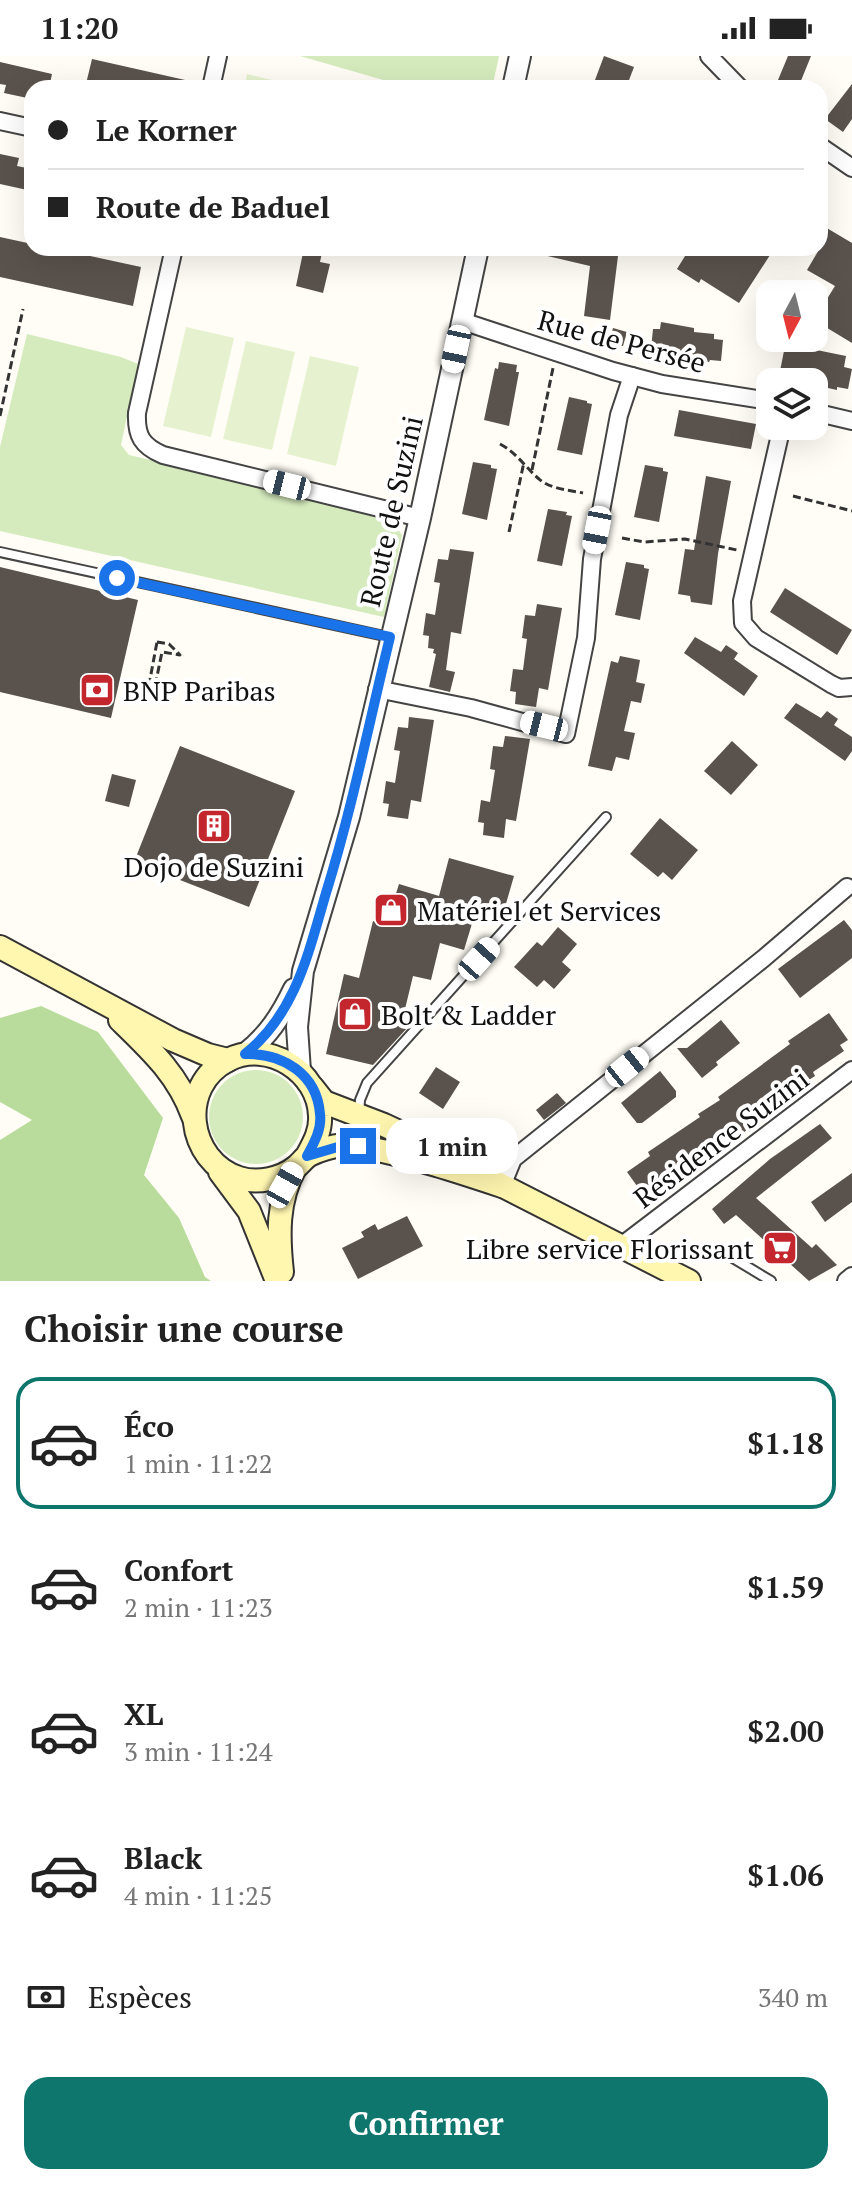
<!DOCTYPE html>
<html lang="fr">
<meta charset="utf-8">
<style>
body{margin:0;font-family:"PT Serif",serif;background:#f2f2f2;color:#222;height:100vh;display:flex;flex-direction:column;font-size:30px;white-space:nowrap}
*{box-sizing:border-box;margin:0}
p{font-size:26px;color:#767676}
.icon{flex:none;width:44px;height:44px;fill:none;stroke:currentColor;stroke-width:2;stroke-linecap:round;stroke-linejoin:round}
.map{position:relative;height:1225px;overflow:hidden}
.sheet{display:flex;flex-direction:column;background:#fff;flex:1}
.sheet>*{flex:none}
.guide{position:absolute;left:24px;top:24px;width:804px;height:176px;border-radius:24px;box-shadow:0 8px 32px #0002;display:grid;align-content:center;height:176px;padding:0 24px;background:#fff}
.needle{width:52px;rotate:187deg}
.tools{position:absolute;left:756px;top:224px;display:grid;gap:16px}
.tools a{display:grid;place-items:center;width:72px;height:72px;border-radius:16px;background:#fff;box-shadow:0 8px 32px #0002;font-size:40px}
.end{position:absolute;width:36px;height:36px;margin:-18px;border:10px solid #1a73e8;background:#fff;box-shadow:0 0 0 4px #fff}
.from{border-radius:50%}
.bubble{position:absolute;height:56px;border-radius:24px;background:#fff;box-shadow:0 8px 32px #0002;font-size:26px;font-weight:700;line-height:56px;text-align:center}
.car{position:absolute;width:24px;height:48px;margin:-24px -12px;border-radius:10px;box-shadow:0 0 6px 2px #0007;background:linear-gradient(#fff 24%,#345 0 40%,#fff 0 76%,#345 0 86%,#fff 0)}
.guide b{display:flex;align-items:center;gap:28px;height:76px;font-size:30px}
.guide b+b{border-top:2px solid #e0e0e0}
.guide i{width:20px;height:20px;background:#222}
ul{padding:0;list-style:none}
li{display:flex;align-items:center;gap:24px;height:132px;margin:0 16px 12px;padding:0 8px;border:4px solid transparent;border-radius:24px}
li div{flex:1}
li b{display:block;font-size:30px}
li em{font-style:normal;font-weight:700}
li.selected{border-color:#0f766e}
li>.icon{width:72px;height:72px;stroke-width:1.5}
h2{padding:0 24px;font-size:36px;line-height:96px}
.pay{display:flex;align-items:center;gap:20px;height:88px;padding:0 24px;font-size:30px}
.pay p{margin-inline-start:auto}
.button{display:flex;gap:16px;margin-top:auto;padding:16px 24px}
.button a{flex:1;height:92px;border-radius:24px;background:#0f766e;color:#fff;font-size:32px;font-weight:700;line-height:92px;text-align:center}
.status{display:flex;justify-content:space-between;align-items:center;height:56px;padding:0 40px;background:#fff;direction:ltr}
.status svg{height:22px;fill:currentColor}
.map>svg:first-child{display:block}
</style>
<div class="status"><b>11:20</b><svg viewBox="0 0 49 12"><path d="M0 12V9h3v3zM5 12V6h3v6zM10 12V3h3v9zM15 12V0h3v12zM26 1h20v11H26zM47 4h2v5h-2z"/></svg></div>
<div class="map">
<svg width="852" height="1225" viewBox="0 0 852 1225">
<rect width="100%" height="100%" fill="#fffdf5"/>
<!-- green -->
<g fill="#d5ebbd">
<polygon points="300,0 499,0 492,32 411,32"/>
<polygon points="27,278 121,301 138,308 121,389 129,399 353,451 395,469 402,479 384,561 0,475 0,391"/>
<circle cx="256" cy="1061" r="47"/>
</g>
<!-- forest -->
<polygon fill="#b9dc9c" points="41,950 98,976 163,1062 144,1119 179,1162 205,1221 211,1225 0,1225 0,1084 32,1064 0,1046 0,962"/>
<!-- pitch -->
<g fill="#e6f2cf">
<polygon points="247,18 305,32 244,32"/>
<polygon points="186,271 234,282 211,381 163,370"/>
<polygon points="246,285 295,296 272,394 223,383"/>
<polygon points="310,300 359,311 336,410 287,398"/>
</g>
<!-- building -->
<g fill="#5a524d">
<polygon points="604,0 634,11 626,32 592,32"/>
<polygon points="788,0 811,0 798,32 778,24"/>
<polygon points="92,3 194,26 194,32 85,32"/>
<polygon points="0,6 52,18 49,32 32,32 32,43 4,37 6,29 0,28"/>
<polygon points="852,28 852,63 843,76 825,63"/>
<polygon points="0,98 19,102 17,110 32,113 32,135 0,128"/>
<polygon points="825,171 852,187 852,287 814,264 835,230 807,214 820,192 820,179"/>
<polygon points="0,181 32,188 32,192 53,192 141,211 133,250 0,221"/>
<polygon points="304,192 323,192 320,206 330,208 323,237 296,230"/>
<polygon points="540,192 619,192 610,264 584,260 590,210 539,198"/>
<polygon points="690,192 760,192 770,199 739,247 701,223 699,227 677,213"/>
<polygon points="661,266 694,272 694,276 714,278 714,283 723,284 721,305 710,304 709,306 657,299 658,293 651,293 653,273 660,273"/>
<polygon points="613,272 627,276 623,290 609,286"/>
<polygon points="792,289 846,300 844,311 852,313 848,333 837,331 837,334 814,329 814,326 786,321 786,317 780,315 784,295 791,296"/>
<polygon points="499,306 517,309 516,316 519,316 509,370 484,364 495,312 498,313"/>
<polygon points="569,341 587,345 587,347 592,348 582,399 557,394"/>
<polygon points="679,354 756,368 751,393 674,380"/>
<polygon points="473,406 491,409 491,412 497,413 487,464 462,458"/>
<polygon points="645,409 663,412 663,415 668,416 659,466 634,461"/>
<polygon points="706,420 731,425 718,498 712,549 691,546 690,540 678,538 685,493 694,494"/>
<polygon points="548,453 567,456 566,459 572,460 562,510 537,505"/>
<polygon points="450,493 474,496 461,578 451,576 446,614 455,616 450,636 429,631 436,598 433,597 434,593 428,592 429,580 423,579 426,557 435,559 440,527 434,526 438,503 448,504"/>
<polygon points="626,506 644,509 644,512 649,513 640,564 615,559"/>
<polygon points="0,511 138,544 111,662 0,636"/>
<polygon points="785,532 852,574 837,599 770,556"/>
<polygon points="537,548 562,552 548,634 539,632 536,651 515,648 516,636 510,635 513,613 523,614 527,583 522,582 525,559 535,560"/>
<polygon points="695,581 721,596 726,589 738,597 734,603 758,620 744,640 684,597"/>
<polygon points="620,600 640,604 636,626 645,628 641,647 631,645 624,675 635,677 629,704 616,701 612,715 588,710 611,605 618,607"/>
<polygon points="796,647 821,662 827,655 838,663 834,669 852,681 852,695 845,705 784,662"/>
<polygon points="409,661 434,664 421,746 411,744 408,763 387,760 389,748 383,747 386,725 395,727 400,695 394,694 398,671 408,672"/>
<polygon points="505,680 530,683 516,765 506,763 504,782 483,779 484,767 478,766 481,744 490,746 495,714 490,713 493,690 503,691"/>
<polygon points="732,685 758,709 731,739 704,715"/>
<polygon points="180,690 295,735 249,851 134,806"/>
<polygon points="112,718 136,724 129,751 105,745"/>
<polygon points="660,762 698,794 672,824 663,816 658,821 630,798"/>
<polygon points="449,802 514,820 503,858 477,851 464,894 440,887 431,924 413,920 405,953 421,957 373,1009 326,998 344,918 359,922 373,865 386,869 399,828 439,840"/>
<polygon points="844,864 852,874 852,902 800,942 778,913"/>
<polygon points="558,871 577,888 562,906 571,914 554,933 544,924 537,931 514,911 537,886 542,890"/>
<polygon points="829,957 848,984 840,989 844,995 813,1016 815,1020 801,1029 797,1026 772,1043 776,1049 744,1070 747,1074 733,1084 729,1080 707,1094 700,1100 704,1106 673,1127 675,1131 661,1141 657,1137 647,1144 627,1116 650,1100 648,1096 700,1061 698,1058 720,1044 718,1041 790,988 788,985"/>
<polygon points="721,964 740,987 716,1006 718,1009 702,1022 677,992 687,992"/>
<polygon points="436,1011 460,1026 443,1053 419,1037"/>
<polygon points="660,1015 676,1035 676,1041 642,1067 637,1067 621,1047"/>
<polygon points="557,1037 566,1047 544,1064 536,1054"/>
<polygon points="820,1068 832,1082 756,1142 812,1192 816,1188 837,1209 809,1225 736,1159 724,1168 712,1153 770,1103"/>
<polygon points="852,1117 852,1146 825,1166 811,1146"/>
<polygon points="407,1160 423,1190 358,1223 342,1192 364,1181 361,1176 375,1168 378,1174"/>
</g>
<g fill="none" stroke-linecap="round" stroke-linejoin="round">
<!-- service casing -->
<g stroke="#444" stroke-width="12">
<g id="service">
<polyline points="0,496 389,581"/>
<polyline points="359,1059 360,1044 367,1027 606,761"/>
<polyline points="733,1202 771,1225"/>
</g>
</g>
<!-- minor casing -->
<g stroke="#444" stroke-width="20">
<g id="minor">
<polyline points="709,0 740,32"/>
<polyline points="211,32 218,0"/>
<polyline points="0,65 32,72"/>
<polyline points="820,90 852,112"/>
<path d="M174,192L137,357C136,380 142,390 163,399L420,462"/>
<polyline points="462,265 613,315 662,328 770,345"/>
<polyline points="814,356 852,365"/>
<polyline points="782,370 742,545 743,567 756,582 831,628 839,632 852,631"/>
<polyline points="377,633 471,652 566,678 586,582 592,503 619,359 632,320"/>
<polyline points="502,1130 513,1103 764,902 847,831"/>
<polyline points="621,1190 852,1014"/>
<polyline points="846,1225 852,1220"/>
</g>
</g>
<!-- tertiary casing -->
<g stroke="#444" stroke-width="24">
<g id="tertiary">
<polyline points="513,32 520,0"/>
<path d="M245,998C268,980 281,960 294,933"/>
<polyline points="300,1015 297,971 303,915 349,761 420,462 478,192"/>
</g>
</g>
<!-- secondary casing -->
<g stroke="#333" stroke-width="26">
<g id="secondary">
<polyline points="0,891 173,984 208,999 228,1004"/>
<path d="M120,964C151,994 178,1019 193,1060"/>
<polyline points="313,1032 324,1046 384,1069 453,1101"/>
<path d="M307,1100C314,1087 321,1075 320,1060C319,1016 268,983 228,1004C177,1030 187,1105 239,1122C257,1128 281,1123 296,1111C301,1107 304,1102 309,1099C319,1094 333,1090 344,1089C352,1088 360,1091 368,1092C414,1101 457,1115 502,1130"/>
<polyline points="220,1116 249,1155 277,1225"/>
<polyline points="489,1123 689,1225"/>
<path d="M282,1216C278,1180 277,1144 295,1112"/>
</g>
</g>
<!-- path -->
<g stroke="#333" stroke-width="3" stroke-dasharray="8 4" stroke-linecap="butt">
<polyline points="0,360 23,253"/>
<path d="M500,388C517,397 525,411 539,423C550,433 569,434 583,437"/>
<polyline points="532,414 553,312"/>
<polyline points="793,440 852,455"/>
<polyline points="509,476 524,406"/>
<polyline points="622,482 644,486 685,483 737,494"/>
<polygon points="157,586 169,588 180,599 162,596 154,635 148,634"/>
</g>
<!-- service -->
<use href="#service" stroke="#fff" stroke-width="8"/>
<!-- minor -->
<use href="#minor" stroke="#fff" stroke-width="16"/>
<!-- tertiary -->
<use href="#tertiary" stroke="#fff" stroke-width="20"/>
<!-- secondary -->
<use href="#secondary" stroke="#fff6b0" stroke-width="22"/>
</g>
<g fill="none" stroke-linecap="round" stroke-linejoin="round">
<!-- route -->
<path stroke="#1a73e8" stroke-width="10" d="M117,522L390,581C369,667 352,753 326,837C308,898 296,957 245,998C283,997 317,1018 320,1058C322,1073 314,1087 307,1100L348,1088L358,1090"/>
</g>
<!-- icons -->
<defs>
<g id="bank-square" transform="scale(1.8)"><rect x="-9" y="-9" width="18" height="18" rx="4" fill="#c4262e" stroke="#fff"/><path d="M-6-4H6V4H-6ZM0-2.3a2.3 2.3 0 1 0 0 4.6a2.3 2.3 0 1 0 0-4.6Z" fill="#fff"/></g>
<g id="building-square" transform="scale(1.8)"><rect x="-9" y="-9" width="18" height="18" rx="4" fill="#c4262e" stroke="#fff"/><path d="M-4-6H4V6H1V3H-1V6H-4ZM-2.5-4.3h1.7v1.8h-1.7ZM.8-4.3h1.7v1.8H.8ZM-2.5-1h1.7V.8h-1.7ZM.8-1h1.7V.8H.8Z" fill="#fff"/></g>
<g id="shop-square" transform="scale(1.8)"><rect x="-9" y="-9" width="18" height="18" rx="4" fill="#c4262e" stroke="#fff"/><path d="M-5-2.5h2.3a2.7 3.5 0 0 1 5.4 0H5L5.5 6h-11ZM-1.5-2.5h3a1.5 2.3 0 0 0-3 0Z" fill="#fff"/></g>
<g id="supermarket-square" transform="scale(1.8)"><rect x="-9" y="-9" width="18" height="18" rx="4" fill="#c4262e" stroke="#fff"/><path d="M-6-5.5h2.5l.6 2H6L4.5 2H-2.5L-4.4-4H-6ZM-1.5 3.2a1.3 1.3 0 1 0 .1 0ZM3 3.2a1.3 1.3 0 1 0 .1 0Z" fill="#fff"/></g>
</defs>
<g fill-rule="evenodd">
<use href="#bank-square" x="97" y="634"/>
<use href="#building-square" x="214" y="770"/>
<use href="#shop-square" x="391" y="854"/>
<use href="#shop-square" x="355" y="958"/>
<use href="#supermarket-square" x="780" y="1192"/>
</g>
<g text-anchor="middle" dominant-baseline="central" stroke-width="8" stroke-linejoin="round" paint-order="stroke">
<!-- street labels -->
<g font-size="28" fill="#111" stroke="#fff">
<text transform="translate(622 285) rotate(15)">Rue de Persée</text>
<text transform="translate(391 455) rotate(-77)">Route de Suzini</text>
<text transform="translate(721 1082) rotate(-37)">Résidence Suzini</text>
</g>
<!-- poi labels -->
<g font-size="28" fill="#111" stroke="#fff" text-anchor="start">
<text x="123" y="634">BNP Paribas</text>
<text x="214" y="810" text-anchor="middle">Dojo de Suzini</text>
<text x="417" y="854">Matériel et Services</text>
<text x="381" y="958">Bolt &amp; Ladder</text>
<text x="754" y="1192" text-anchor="end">Libre service Florissant</text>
</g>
</g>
</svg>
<div class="tools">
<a><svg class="needle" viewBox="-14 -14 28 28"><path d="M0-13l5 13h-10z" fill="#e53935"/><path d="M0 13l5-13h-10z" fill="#767676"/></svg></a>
<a><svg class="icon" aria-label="layers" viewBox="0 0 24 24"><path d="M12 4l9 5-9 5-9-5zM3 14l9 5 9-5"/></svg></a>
</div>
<i class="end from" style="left:117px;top:522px"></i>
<i class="end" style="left:358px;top:1090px"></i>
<div class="bubble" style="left:386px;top:1062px;width:132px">1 min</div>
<i class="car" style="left:456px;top:293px;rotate:192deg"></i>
<i class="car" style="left:287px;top:429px;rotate:284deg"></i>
<i class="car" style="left:597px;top:474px;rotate:191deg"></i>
<i class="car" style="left:544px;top:670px;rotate:284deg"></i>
<i class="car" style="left:479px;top:903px;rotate:42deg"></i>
<i class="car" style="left:627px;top:1011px;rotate:51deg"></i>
<i class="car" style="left:285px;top:1129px;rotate:29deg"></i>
<div class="guide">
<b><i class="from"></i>Le Korner</b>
<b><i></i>Route de Baduel</b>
</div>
</div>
<section class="sheet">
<h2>Choisir une course</h2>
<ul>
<li class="selected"><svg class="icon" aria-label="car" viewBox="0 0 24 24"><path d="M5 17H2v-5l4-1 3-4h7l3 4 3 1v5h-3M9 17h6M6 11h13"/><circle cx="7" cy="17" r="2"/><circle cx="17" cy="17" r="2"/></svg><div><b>Éco</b><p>1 min · 11:22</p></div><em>$1.18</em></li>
<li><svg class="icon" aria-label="car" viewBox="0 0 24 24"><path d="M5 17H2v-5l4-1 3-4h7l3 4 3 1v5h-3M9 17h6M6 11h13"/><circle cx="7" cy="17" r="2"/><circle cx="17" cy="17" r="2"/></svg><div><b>Confort</b><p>2 min · 11:23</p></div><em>$1.59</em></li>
<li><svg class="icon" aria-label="car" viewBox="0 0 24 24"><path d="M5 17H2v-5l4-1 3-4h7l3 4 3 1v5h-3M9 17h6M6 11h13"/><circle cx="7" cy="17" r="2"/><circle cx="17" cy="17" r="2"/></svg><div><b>XL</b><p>3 min · 11:24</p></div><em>$2.00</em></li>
<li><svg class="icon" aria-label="car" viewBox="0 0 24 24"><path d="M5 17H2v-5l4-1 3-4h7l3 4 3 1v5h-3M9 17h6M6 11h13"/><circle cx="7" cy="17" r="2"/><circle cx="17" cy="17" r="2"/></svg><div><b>Black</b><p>4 min · 11:25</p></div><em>$1.06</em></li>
</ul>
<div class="pay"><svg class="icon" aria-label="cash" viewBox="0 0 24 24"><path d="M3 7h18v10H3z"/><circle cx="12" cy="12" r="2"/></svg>Espèces<p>340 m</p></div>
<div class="button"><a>Confirmer</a></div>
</section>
